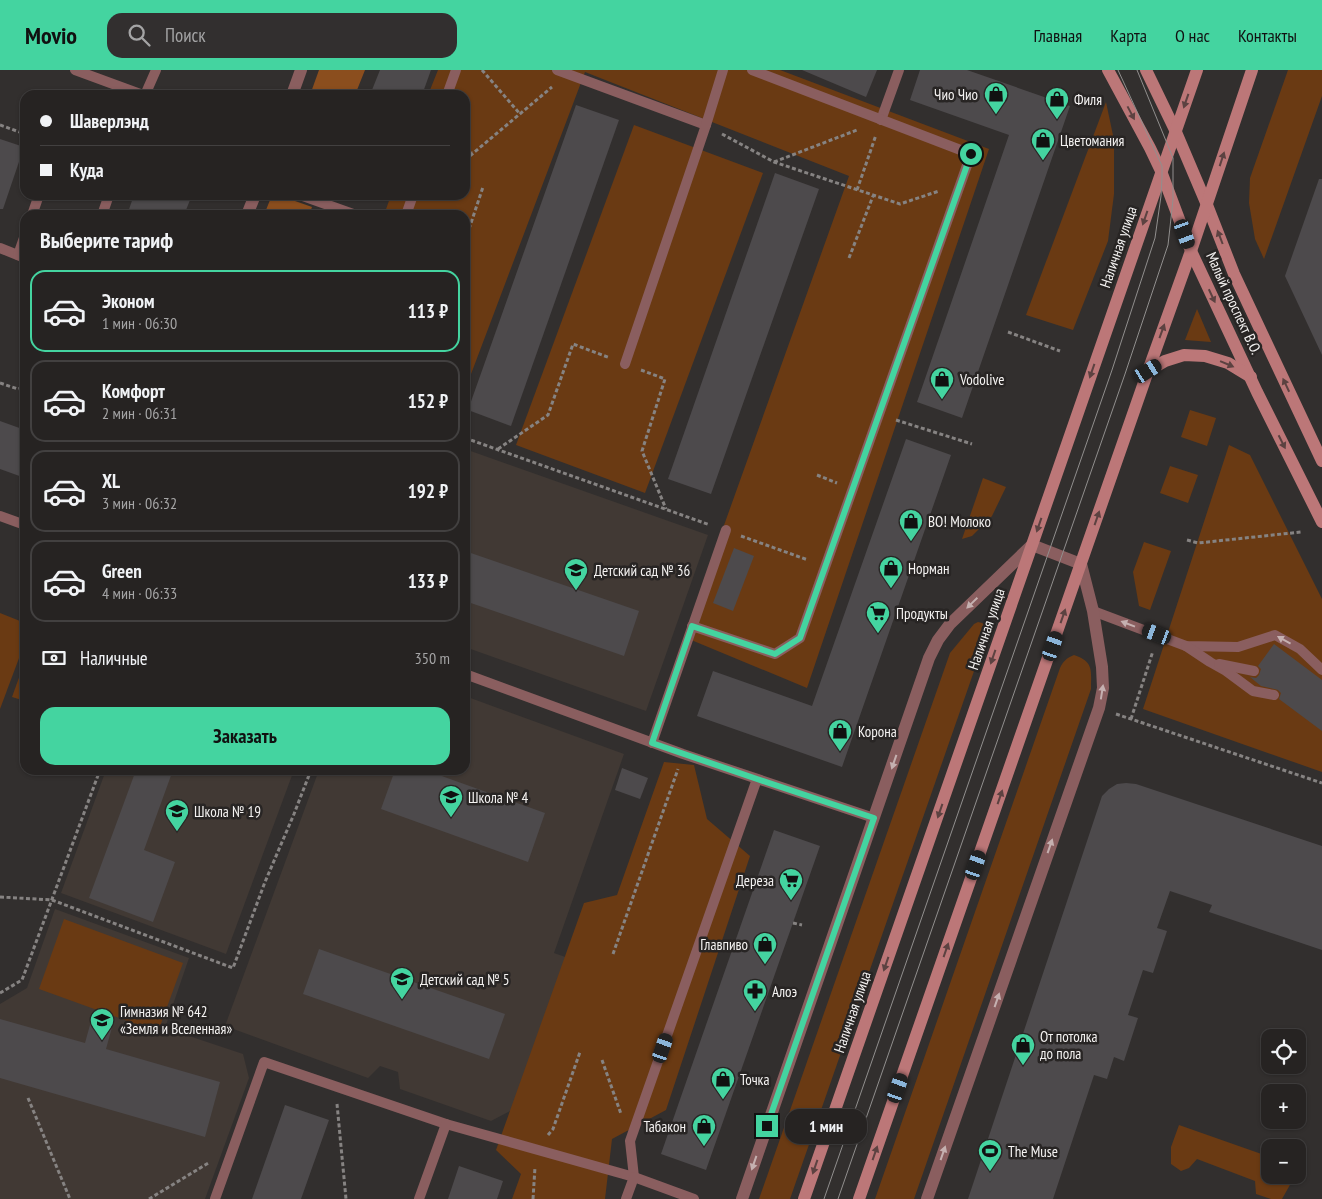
<!DOCTYPE html>
<html lang="ru">
<meta charset="utf-8">
<style>
body{margin:0;font-family:"PT Sans Narrow",sans-serif;background:#322f2f;color:#f1f3f6;height:100vh;display:flex;flex-direction:column;font-size:19px;white-space:nowrap}
*{box-sizing:border-box;margin:0}
p{font-size:16px;color:#a4a4a5}
.icon{flex:none;width:28px;height:28px;fill:none;stroke:currentColor;stroke-width:2;stroke-linecap:round;stroke-linejoin:round}
.map{position:relative;flex:1;overflow:hidden}
.sheet{position:absolute;left:20px;top:140px;width:450px;height:565px;display:flex;flex-direction:column;background:#262322;border-radius:15px;box-shadow:0 1px 4px #0004,0 0 0 1px #424040}
.sheet>*{flex:none}
.hud{position:absolute;left:20px;top:20px;width:450px;height:110px;border-radius:15px;box-shadow:0 1px 4px #0004,0 0 0 1px #424040;display:grid;align-content:center;height:110px;padding:0 20px;background:#262322}
.tools{position:absolute;left:1261px;top:959px;display:grid;gap:10px}
.tools a{display:grid;place-items:center;width:45px;height:45px;border-radius:10px;background:#262322;box-shadow:0 1px 4px #0004,0 0 0 1px #424040;font-size:25px}
.end{position:absolute;width:22px;height:22px;margin:-11px;border:6px solid #44d4a0;background:#111;box-shadow:0 0 0 2px #111}
.from{border-radius:50%}
.bubble{position:absolute;height:35px;border-radius:15px;background:#262322;box-shadow:0 1px 4px #0004,0 0 0 1px #424040;font-size:16px;font-weight:700;line-height:35px;text-align:center}
.car{position:absolute;width:15px;height:30px;margin:-15px -8px;border-radius:6px;box-shadow:0 0 4px 1px #0007;background:linear-gradient(#222 24%,#8ab4d8 0 40%,#222 0 76%,#8ab4d8 0 86%,#222 0)}
.hud b{display:flex;align-items:center;gap:18px;height:48px;font-size:19px}
.hud b+b{border-top:1px solid #424040}
.hud i{width:12px;height:12px;background:#f1f3f6}
ul{padding:0;list-style:none}
li{display:flex;align-items:center;gap:15px;height:82px;margin:0 10px 8px;padding:0 10px;border:2px solid #424040;border-radius:15px}
li div{flex:1}
li b{display:block;font-size:19px}
li em{font-style:normal;font-weight:700}
li.active{border-color:#44d4a0}
li>.icon{width:45px;height:45px;stroke-width:1.5}
h2{padding:0 20px;font-size:22px;line-height:60px}
.pay{display:flex;align-items:center;gap:12px;height:55px;padding:0 20px;font-size:19px}
.pay p{margin-inline-start:auto}
.action{display:flex;gap:10px;margin-top:auto;padding:10px 20px}
.action a{flex:1;height:58px;border-radius:15px;background:#44d4a0;color:#111;font-size:20px;font-weight:700;line-height:58px;text-align:center}
header{display:flex;align-items:center;gap:30px;box-sizing:border-box;height:70px;padding:0 25px;background:#44d4a0;color:#111}
header strong{font-size:24px}
nav{display:flex;gap:28px;margin-inline-start:auto;font-size:18px}
.search{width:350px;height:45px;background:#322f2f;display:flex;align-items:center;gap:12px;box-sizing:border-box;padding:0 18px;border-radius:15px;color:#a4a4a5;font-size:19px}
.map>svg:first-child{display:block}
</style>
<header>
<strong>Movio</strong>
<div class="search"><svg class="icon" aria-label="search" viewBox="0 0 24 24"><circle cx="10" cy="10" r="6"/><path d="M15 15l6 6"/></svg>Поиск</div>
<nav><a>Главная</a><a>Карта</a><a>О нас</a><a>Контакты</a></nav>
</header>
<div class="map">
<svg width="1322" height="1129" viewBox="0 0 1322 1129">
<rect width="100%" height="100%" fill="#322f2e"/>
<!-- built -->
<g fill="#413934">
<polygon points="465,379 708,465 646,641 465,577"/>
<polygon points="465,626 624,684 554,883 571,889 535,1028 491,1051 400,1019 398,1002 380,996 368,1008 225,956 319,700 465,700"/>
<polygon points="106,700 294,700 226,884 61,823"/>
<polygon points="55,839 189,888 165,958 243,984 249,1008 205,1129 0,1129 0,934 27,918"/>
</g>
<!-- green -->
<g fill="#6a3a13">
<polygon points="438,0 780,0 989,79 807,618 684,567 849,106 585,2 465,320 465,145 384,145 391,125 465,125 465,25 428,25"/>
<polygon points="1288,0 1322,0 1322,26 1264,189 1255,169 1249,133 1250,108"/>
<polygon points="1106,32 1114,70 1114,124 1108,171 1073,260 1026,245"/>
<polygon points="634,55 763,103 645,423 516,375"/>
<polygon points="1197,239 1211,272 1185,270"/>
<polygon points="1190,340 1216,348 1207,376 1181,367"/>
<polygon points="1229,375 1250,385 1322,529 1322,702 1143,639"/>
<polygon points="1170,396 1198,405 1188,433 1160,423"/>
<polygon points="983,408 1006,417 992,446 972,466 962,469"/>
<polygon points="1144,472 1171,481 1150,540 1139,536 1133,502"/>
<polygon points="0,543 25,553 25,572 0,639"/>
<path d="M978,552C984,553 987,555 988,561L790,1129H759L950,583L974,554Z"/>
<path d="M1074,585C1094,592 1091,600 1091,619L914,1129H875L1060,598C1063,592 1066,588 1074,585Z"/>
<polygon points="25,591 25,631 12,627"/>
<polygon points="664,692 694,695 707,749 750,786 666,1040 612,1069 605,1129 512,1129 521,1104 496,1080 584,833 617,825"/>
<polygon points="64,849 183,893 158,962 39,919"/>
<polygon points="1179,1055 1270,1087 1270,1105 1294,1105 1291,1113 1282,1129 1271,1129 1256,1124 1255,1111 1197,1089 1189,1098 1181,1101 1171,1094 1171,1077"/>
</g>
<!-- forest -->
<g fill="#8b4e1e">
<polygon points="319,0 365,0 355,25 310,25"/>
<polygon points="272,125 278,125 312,137 309,145 264,145"/>
</g>
<!-- building -->
<g fill="#4d4a4c">
<polygon points="380,0 431,0 422,25 370,25"/>
<polygon points="802,0 877,0 866,27"/>
<polygon points="920,0 967,0 1070,36 962,348 917,332 1009,65 910,30"/>
<polygon points="576,35 619,50 511,356 468,340"/>
<polygon points="0,69 24,77 3,139 0,139"/>
<polygon points="775,103 819,119 711,424 668,409"/>
<polygon points="1319,109 1322,109 1322,285 1285,206"/>
<polygon points="134,125 192,125 184,145 127,145"/>
<polygon points="0,351 25,360 25,408 0,399"/>
<polygon points="906,369 951,385 842,697 697,646 713,601 812,636"/>
<polygon points="734,478 754,486 733,541 713,533"/>
<polygon points="465,481 639,541 624,586 465,531"/>
<polygon points="1274,574 1322,610 1322,661 1279,629 1281,623 1278,620 1261,616 1250,607 1256,608 1259,605 1261,599 1258,596"/>
<polygon points="622,698 648,708 640,729 615,720"/>
<polygon points="136,700 173,700 144,780 175,792 153,852 89,828"/>
<polygon points="395,700 425,700 545,743 528,792 381,739"/>
<polygon points="1126,713 1136,714 1322,776 1322,880 1209,842 1212,835 1170,821 1157,858 1167,861 1153,903 1143,900 1128,945 1138,948 1124,991 1114,987 1107,1009 1094,1005 1053,1129 968,1129 1102,726 1109,719 1117,714"/>
<polygon points="774,760 820,776 706,1100 661,1084"/>
<polygon points="319,879 505,944 489,989 303,924"/>
<polygon points="93,944 114,950 106,979 220,1012 205,1067 0,1008 0,949 85,973"/>
<polygon points="285,1035 329,1050 301,1129 252,1129"/>
<polygon points="459,1096 503,1111 497,1129 448,1129"/>
</g>
<g fill="none" stroke-linecap="round" stroke-linejoin="round">
<!-- path -->
<g stroke="#868382" stroke-width="3" stroke-dasharray="4 2.5" stroke-linecap="butt">
<polyline points="482,0 520,44"/>
<polyline points="0,55 25,64"/>
<polyline points="722,64 774,92 900,134 939,121"/>
<polyline points="465,80 472,83"/>
<polyline points="465,90 552,17"/>
<polyline points="774,92 857,60"/>
<polyline points="857,120 876,65"/>
<polyline points="467,165 483,117"/>
<polyline points="849,188 873,126"/>
<polyline points="1008,262 1060,281"/>
<polyline points="641,300 665,309 642,381 666,439"/>
<polyline points="0,313 18,319 25,317"/>
<polyline points="896,350 972,374"/>
<polyline points="465,368 710,455"/>
<polyline points="498,379 548,345 573,274 610,288"/>
<polyline points="817,405 837,413"/>
<polyline points="741,466 808,490"/>
<polyline points="1187,470 1198,473 1301,462"/>
<polyline points="1116,644 1322,713"/>
<polyline points="1131,649 1153,581"/>
<polyline points="0,827 52,830 233,898 265,812 294,744 311,700"/>
<polyline points="793,853 802,855"/>
<polyline points="613,884 678,699"/>
<polyline points="0,923 22,910 100,700"/>
<polyline points="602,990 621,1044"/>
<polyline points="28,1028 70,1129"/>
<polyline points="337,1034 346,1129"/>
<polyline points="548,1065 553,1059 580,982"/>
<polyline points="149,1129 210,1092"/>
<polyline points="533,1129 535,1097"/>
</g>
<!-- lane -->
<g stroke="#8a5e5f" stroke-width="10">
<polyline points="75,0 143,25"/>
<polyline points="557,0 706,55"/>
<polyline points="145,25 156,0"/>
<polyline points="447,25 456,0"/>
<polyline points="881,50 899,0"/>
<polyline points="300,125 356,145"/>
<polyline points="32,145 39,125"/>
<polyline points="102,145 109,125"/>
<polyline points="406,145 413,125"/>
<polyline points="0,178 25,188"/>
<polyline points="18,185 25,165"/>
<polyline points="625,294 706,55 723,0"/>
<polyline points="0,446 25,455"/>
<polyline points="1093,541 1186,576 1238,577 1275,565 1300,579 1322,600"/>
<polyline points="692,556 775,584 800,568 971,84 752,0"/>
<polyline points="1186,576 1210,592 1226,601 1253,621 1274,625"/>
<polyline points="1219,594 1254,601"/>
<polyline points="465,604 683,684 874,748"/>
<polyline points="652,673 726,460"/>
<polyline points="215,1129 264,992 446,1054 634,1107 630,1071 757,709"/>
<polyline points="419,1129 446,1054"/>
<polyline points="626,1129 634,1107 694,1129"/>
</g>
<!-- street -->
<g stroke="#8a5e5f" stroke-width="12">
<polyline points="292,25 301,0"/>
<polyline points="247,145 255,125"/>
<polyline points="742,1129 929,588 938,570 950,554 1032,475 1081,494 1093,541 1102,597 1103,618 1099,638 927,1129"/>
</g>
<!-- secondary -->
<g stroke="#bc7778" stroke-width="12">
<polyline points="1108,0 1150,78 1161,101 1191,181 1257,322 1322,452"/>
<polyline points="1146,0 1176,62 1207,135 1234,204 1322,391"/>
<polyline points="1148,301 1165,291 1184,285 1205,286 1228,293 1251,307"/>
<polyline points="804,1129 1032,475 1197,0"/>
<polyline points="859,1129 1148,301 1191,181 1252,0"/>
</g>
<!-- tram -->
<g stroke="#918f8e" stroke-width="1">
<polyline points="824,1129 1112,300 1155,168 1161,126 1162,107 1162,96 1118,0"/>
<polyline points="838,1129 1125,304 1168,175 1173,130 1173,88 1137,0"/>
</g>
</g>
<!-- one-way arrows -->
<defs><path id="oneway-solid" d="M-6-.8H1V-3.2L6.5 0L1 3.2V.8H-6Z" transform="scale(1.25)"/></defs>
<g fill="#5c4241">
<use href="#oneway-solid" transform="translate(1186 31) rotate(109)"/>
<use href="#oneway-solid" transform="translate(1131 43) rotate(62)"/>
<use href="#oneway-solid" transform="translate(1222 89) rotate(-72)"/>
<use href="#oneway-solid" transform="translate(1145 148) rotate(109)"/>
<use href="#oneway-solid" transform="translate(1220 167) rotate(-111)"/>
<use href="#oneway-solid" transform="translate(1212 226) rotate(65)"/>
<use href="#oneway-solid" transform="translate(1162 261) rotate(-70)"/>
<use href="#oneway-solid" transform="translate(1227 294) rotate(23)"/>
<use href="#oneway-solid" transform="translate(1092 301) rotate(109)"/>
<use href="#oneway-solid" transform="translate(1286 315) rotate(-115)"/>
<use href="#oneway-solid" transform="translate(1282 372) rotate(63)"/>
<use href="#oneway-solid" transform="translate(1097 448) rotate(-71)"/>
<use href="#oneway-solid" transform="translate(1039 455) rotate(109)"/>
<use href="#oneway-solid" transform="translate(1063 546) rotate(-71)"/>
<use href="#oneway-solid" transform="translate(993 587) rotate(109)"/>
<use href="#oneway-solid" transform="translate(1000 727) rotate(-71)"/>
<use href="#oneway-solid" transform="translate(940 741) rotate(109)"/>
<use href="#oneway-solid" transform="translate(946 880) rotate(-71)"/>
<use href="#oneway-solid" transform="translate(886 894) rotate(109)"/>
<use href="#oneway-solid" transform="translate(875 1083) rotate(-71)"/>
<use href="#oneway-solid" transform="translate(815 1097) rotate(109)"/>
</g>
<g fill="#c5b0b0">
<use href="#oneway-solid" transform="translate(972 533) rotate(136)"/>
<use href="#oneway-solid" transform="translate(1128 554) rotate(-159)"/>
<use href="#oneway-solid" transform="translate(1284 570) rotate(-151)"/>
<use href="#oneway-solid" transform="translate(1102 622) rotate(-81)"/>
<use href="#oneway-solid" transform="translate(894 692) rotate(109)"/>
<use href="#oneway-solid" transform="translate(1050 776) rotate(-71)"/>
<use href="#oneway-solid" transform="translate(997 930) rotate(-71)"/>
<use href="#oneway-solid" transform="translate(943 1083) rotate(-71)"/>
<use href="#oneway-solid" transform="translate(754 1093) rotate(109)"/>
</g>
<g fill="none" stroke-linecap="round" stroke-linejoin="round">
<!-- route -->
<polyline stroke="#44d4a0" stroke-width="6" points="767,1056 874,748 757,709 652,673 692,556 775,584 800,568 971,84"/>
</g>
<!-- icons -->
<defs>
<g id="shop-pin" transform="scale(1.25)"><path d="M0 17L-7.5 6A9.5 9.5 0 1 1 7.5 6Z" fill="#44d4a0" stroke="#282524"/><path d="M-5-2.5h2.3a2.7 3.5 0 0 1 5.4 0H5L5.5 6h-11ZM-1.5-2.5h3a1.5 2.3 0 0 0-3 0Z" fill="#111"/></g>
<g id="school-pin" transform="scale(1.25)"><path d="M0 17L-7.5 6A9.5 9.5 0 1 1 7.5 6Z" fill="#44d4a0" stroke="#282524"/><path d="M0-5L7-2L0 1L-7-2ZM-4 1L0 2.5L4 1V4Q0 6-4 4Z" fill="#111"/></g>
<g id="supermarket-pin" transform="scale(1.25)"><path d="M0 17L-7.5 6A9.5 9.5 0 1 1 7.5 6Z" fill="#44d4a0" stroke="#282524"/><path d="M-6-5.5h2.5l.6 2H6L4.5 2H-2.5L-4.4-4H-6ZM-1.5 3.2a1.3 1.3 0 1 0 .1 0ZM3 3.2a1.3 1.3 0 1 0 .1 0Z" fill="#111"/></g>
<g id="pharmacy-pin" transform="scale(1.25)"><path d="M0 17L-7.5 6A9.5 9.5 0 1 1 7.5 6Z" fill="#44d4a0" stroke="#282524"/><path d="M-2-6h4v4h4v4h-4v4h-4v-4h-4v-4h4Z" fill="#111"/></g>
<g id="stadium-pin" transform="scale(1.25)"><path d="M0 17L-7.5 6A9.5 9.5 0 1 1 7.5 6Z" fill="#44d4a0" stroke="#282524"/><path d="M0-5a6.5 5 0 1 0 0 10a6.5 5 0 1 0 0-10ZM-3.5-1.8h7v3.6h-7Z" fill="#111"/></g>
</defs>
<g fill-rule="evenodd">
<use href="#shop-pin" x="996" y="24"/>
<use href="#shop-pin" x="1057" y="29"/>
<use href="#shop-pin" x="1043" y="70"/>
<use href="#shop-pin" x="942" y="309"/>
<use href="#shop-pin" x="911" y="451"/>
<use href="#shop-pin" x="891" y="498"/>
<use href="#school-pin" x="576" y="500"/>
<use href="#supermarket-pin" x="878" y="543"/>
<use href="#shop-pin" x="840" y="661"/>
<use href="#school-pin" x="451" y="727"/>
<use href="#school-pin" x="177" y="741"/>
<use href="#supermarket-pin" x="791" y="810"/>
<use href="#shop-pin" x="765" y="874"/>
<use href="#school-pin" x="402" y="909"/>
<use href="#pharmacy-pin" x="755" y="921"/>
<use href="#school-pin" x="102" y="950"/>
<use href="#shop-pin" x="1023" y="975"/>
<use href="#shop-pin" x="723" y="1009"/>
<use href="#shop-pin" x="704" y="1056"/>
<use href="#stadium-pin" x="990" y="1081"/>
</g>
<g text-anchor="middle" dominant-baseline="central" stroke-width="5" stroke-linejoin="round" paint-order="stroke">
<!-- poi labels -->
<g font-size="15" fill="#f5f3f2" stroke="#282524" text-anchor="start">
<text x="978" y="24" text-anchor="end">Чио Чио</text>
<text x="1074" y="29">Филя</text>
<text x="1060" y="70">Цветомания</text>
<text x="960" y="309">Vodolive</text>
<text x="928" y="451">ВО! Молоко</text>
<text x="908" y="498">Норман</text>
<text x="594" y="500">Детский сад № 36</text>
<text x="896" y="543">Продукты</text>
<text x="858" y="661">Корона</text>
<text x="468" y="727">Школа № 4</text>
<text x="194" y="741">Школа № 19</text>
<text x="774" y="810" text-anchor="end">Дереза</text>
<text x="748" y="874" text-anchor="end">Главпиво</text>
<text x="420" y="909">Детский сад № 5</text>
<text x="772" y="921">Алоэ</text>
<text x="120" y="941">Гимназия № 642<tspan x="120" dy="17">«Земля и Вселенная»</tspan></text>
<text x="1040" y="966">От потолка<tspan x="1040" dy="17">до пола</tspan></text>
<text x="740" y="1009">Точка</text>
<text x="686" y="1056" text-anchor="end">Табакон</text>
<text x="1008" y="1081">The Muse</text>
</g>
<!-- street labels -->
<g font-size="15" fill="#f5f3f2" stroke="#282524">
<text transform="translate(1118 177) rotate(-71)">Наличная улица</text>
<text transform="translate(1234 233) rotate(65)">Малый проспект В.О.</text>
<text transform="translate(986 559) rotate(-71)">Наличная улица</text>
<text transform="translate(852 942) rotate(-71)">Наличная улица</text>
</g>
</g>
</svg>
<div class="tools">
<a><svg class="icon" aria-label="locate" viewBox="0 0 24 24"><circle cx="12" cy="12" r="6"/><path d="M12 2v4M12 18v4M2 12h4M18 12h4"/></svg></a>
<a>+</a>
<a>−</a>
</div>
<i class="end from" style="left:971px;top:84px"></i>
<i class="end" style="left:767px;top:1056px"></i>
<div class="bubble" style="left:785px;top:1039px;width:82px">1 мин</div>
<i class="car" style="left:1185px;top:164px;rotate:160deg"></i>
<i class="car" style="left:1148px;top:301px;rotate:58deg"></i>
<i class="car" style="left:1157px;top:564px;rotate:291deg"></i>
<i class="car" style="left:1053px;top:576px;rotate:19deg"></i>
<i class="car" style="left:976px;top:795px;rotate:19deg"></i>
<i class="car" style="left:663px;top:978px;rotate:19deg"></i>
<i class="car" style="left:898px;top:1018px;rotate:19deg"></i>
<div class="hud">
<b><i class="from"></i>Шаверлэнд</b>
<b><i></i>Куда</b>
</div>
<section class="sheet">
<h2>Выберите тариф</h2>
<ul>
<li class="active"><svg class="icon" aria-label="car" viewBox="0 0 24 24"><path d="M5 17H2v-5l4-1 3-4h7l3 4 3 1v5h-3M9 17h6M6 11h13"/><circle cx="7" cy="17" r="2"/><circle cx="17" cy="17" r="2"/></svg><div><b>Эконом</b><p>1 мин · 06:30</p></div><em>113 ₽</em></li>
<li><svg class="icon" aria-label="car" viewBox="0 0 24 24"><path d="M5 17H2v-5l4-1 3-4h7l3 4 3 1v5h-3M9 17h6M6 11h13"/><circle cx="7" cy="17" r="2"/><circle cx="17" cy="17" r="2"/></svg><div><b>Комфорт</b><p>2 мин · 06:31</p></div><em>152 ₽</em></li>
<li><svg class="icon" aria-label="car" viewBox="0 0 24 24"><path d="M5 17H2v-5l4-1 3-4h7l3 4 3 1v5h-3M9 17h6M6 11h13"/><circle cx="7" cy="17" r="2"/><circle cx="17" cy="17" r="2"/></svg><div><b>XL</b><p>3 мин · 06:32</p></div><em>192 ₽</em></li>
<li><svg class="icon" aria-label="car" viewBox="0 0 24 24"><path d="M5 17H2v-5l4-1 3-4h7l3 4 3 1v5h-3M9 17h6M6 11h13"/><circle cx="7" cy="17" r="2"/><circle cx="17" cy="17" r="2"/></svg><div><b>Green</b><p>4 мин · 06:33</p></div><em>133 ₽</em></li>
</ul>
<div class="pay"><svg class="icon" aria-label="cash" viewBox="0 0 24 24"><path d="M3 7h18v10H3z"/><circle cx="12" cy="12" r="2"/></svg>Наличные<p>350 m</p></div>
<div class="action"><a>Заказать</a></div>
</section>
</div>
